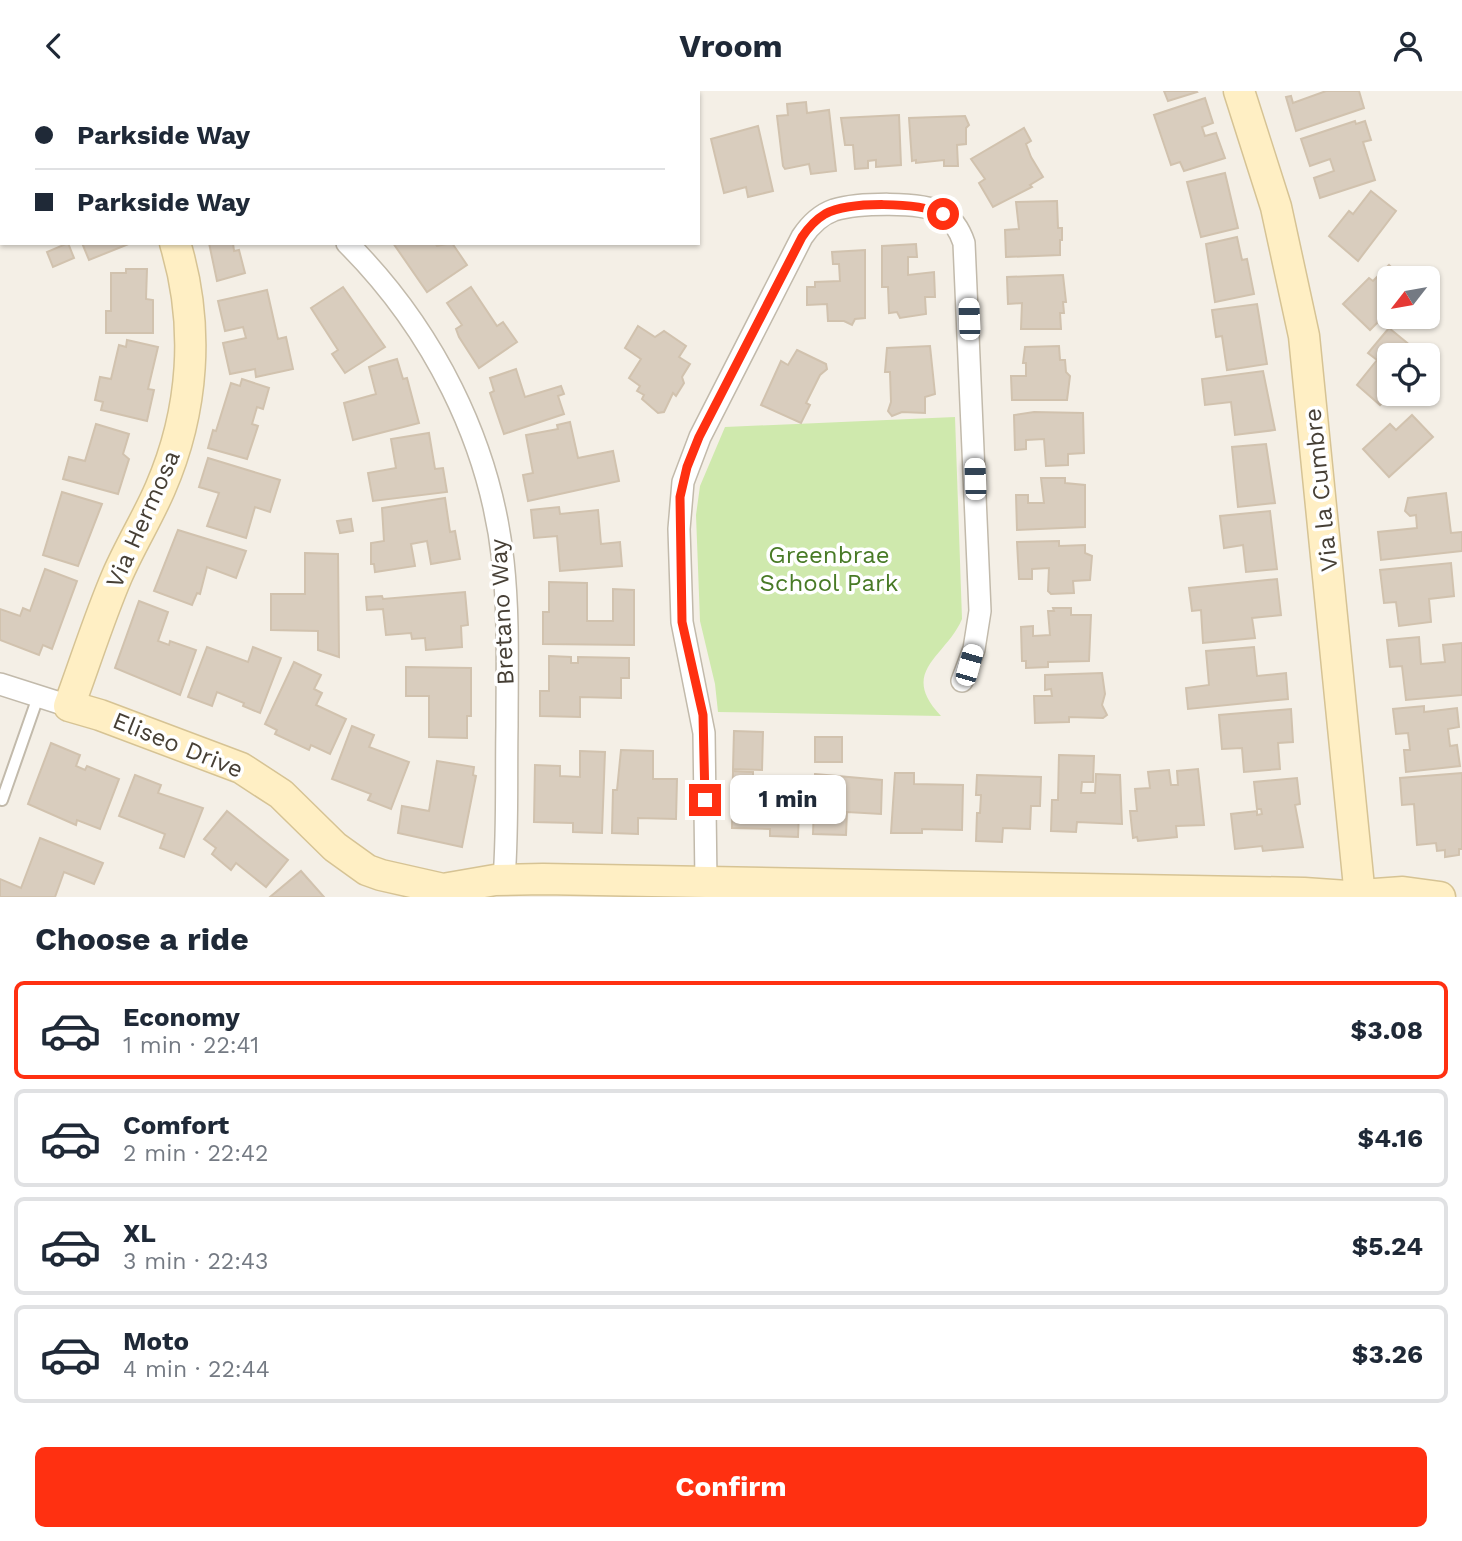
<!DOCTYPE html>
<meta charset="utf-8">
<style>
body{margin:0;font-family:"Work Sans",sans-serif;background:#f2f2f3;color:#1f2937;height:100vh;display:flex;flex-direction:column;font-size:26px;white-space:nowrap}
*{box-sizing:border-box;margin:0}
p{font-size:23px;color:#747a83}
.icon{flex:none;width:38px;height:38px;fill:none;stroke:currentColor;stroke-width:2;stroke-linecap:round;stroke-linejoin:round}
.map{position:relative;height:806px;overflow:hidden}
.sheet{display:flex;flex-direction:column;background:#fff;flex:1}
.sheet>*{flex:none}
.banner{position:absolute;left:0px;top:0px;width:700px;height:154px;box-shadow:0 2px 5px #0004;display:grid;align-content:center;height:154px;padding:0 35px;background:#fff}
.needle{width:46px;rotate:239deg}
.fabs{position:absolute;left:1377px;top:175px;display:grid;gap:14px}
.fabs a{display:grid;place-items:center;width:63px;height:63px;border-radius:10px;background:#fff;box-shadow:0 2px 5px #0004;font-size:35px}
.end{position:absolute;width:32px;height:32px;margin:-16px;border:9px solid #ff3011;background:#fff;box-shadow:0 0 0 4px #fff}
.from{border-radius:50%}
.bubble{position:absolute;height:49px;border-radius:10px;background:#fff;box-shadow:0 2px 5px #0004;font-size:23px;font-weight:700;line-height:49px;text-align:center}
.car{position:absolute;width:21px;height:42px;margin:-21px -10px;border-radius:9px;box-shadow:0 0 5px 2px #0007;background:linear-gradient(#fff 24%,#345 0 40%,#fff 0 76%,#345 0 86%,#fff 0)}
.banner b{display:flex;align-items:center;gap:24px;height:66px;font-size:26px}
.banner b+b{border-top:2px solid #e0e1e3}
.banner i{width:18px;height:18px;background:#1f2937}
ul{padding:0;list-style:none}
li{display:flex;align-items:center;gap:21px;height:98px;margin:0 14px 10px;padding:0 21px;border:4px solid #e0e1e3;border-radius:10px}
li div{flex:1}
li b{display:block;font-size:26px}
li em{font-style:normal;font-weight:700}
li.current{border-color:#ff3011}
li>.icon{width:63px;height:63px;stroke-width:1.5}
h2{padding:0 35px;font-size:32px;line-height:84px}
.cta{display:flex;gap:14px;margin-top:auto;padding:14px 35px}
.cta a{flex:1;height:80px;border-radius:10px;background:#ff3011;color:#fff;font-size:28px;font-weight:700;line-height:80px;text-align:center}
header{display:flex;justify-content:space-between;align-items:center;height:91px;padding:0 35px;background:#fff;font-size:32px;font-weight:700}
.map>svg:first-child{display:block}
</style>
<header><svg class="icon" aria-label="back" viewBox="0 0 24 24"><path d="M15 5l-7 7 7 7"/></svg>Vroom<svg class="icon" aria-label="person" viewBox="0 0 24 24"><circle cx="12" cy="8" r="4"/><path d="M4 21q1-7 8-7t8 7"/></svg></header>
<div class="map">
<svg width="1462" height="806" viewBox="0 0 1462 806">
<rect width="100%" height="100%" fill="#f4efe6"/>
<!-- green -->
<path fill="#cfe9ad" d="M955,326L962,528C946,566 898,580 941,625L718,621L715,593L700,530L696,424L700,395L725,336Z"/>
<!-- building -->
<g fill="#d9cdbe" stroke="#d1c2ae" stroke-width="2">
<polygon points="0,0 27,0 2,2 0,24"/>
<polygon points="174,0 245,0 173,2"/>
<polygon points="1164,0 1196,0 1197,1 1168,10"/>
<polygon points="1359,0 1364,17 1296,40 1286,6 1291,5 1293,12 1326,0"/>
<polygon points="1205,7 1213,32 1202,36 1205,45 1216,42 1225,67 1184,80 1180,71 1171,74 1154,24"/>
<polygon points="806,11 807,22 829,19 836,80 811,83 809,73 785,78 783,75 777,25 788,24 787,13"/>
<polygon points="899,24 901,74 876,76 876,69 868,70 868,77 855,78 853,54 845,54 841,27"/>
<polygon points="965,25 969,34 966,37 966,53 957,54 958,75 944,75 944,69 916,72 916,69 912,70 909,27"/>
<polygon points="1355,30 1356,33 1365,30 1371,49 1363,51 1375,89 1320,107 1314,87 1334,80 1330,68 1310,75 1301,48"/>
<polygon points="758,35 773,100 748,106 746,96 724,102 711,48"/>
<polygon points="1024,37 1031,50 1026,53 1031,66 1043,86 1030,94 1032,96 993,116 979,92 985,88 971,68"/>
<polygon points="1225,82 1238,137 1201,146 1187,91"/>
<polygon points="1371,100 1396,120 1358,170 1329,145 1349,120 1353,123"/>
<polygon points="1057,110 1058,137 1062,137 1062,149 1060,149 1060,164 1006,166 1005,139 1019,138 1016,111"/>
<polygon points="1237,146 1242,169 1247,168 1254,203 1215,211 1206,153"/>
<polygon points="68,152 74,167 53,176 47,161"/>
<polygon points="82,152 131,152 89,169"/>
<polygon points="209,152 233,152 234,160 239,159 245,182 217,190"/>
<polygon points="393,152 435,152 437,155 452,152 467,174 427,201"/>
<polygon points="916,153 917,166 908,166 908,184 934,181 935,206 925,206 926,223 900,227 897,221 889,222 888,196 882,196 882,155"/>
<polygon points="865,159 865,227 855,228 852,234 844,230 828,230 827,213 807,214 807,196 815,196 815,191 840,190 839,173 833,173 832,161"/>
<polygon points="1389,174 1402,187 1390,187 1390,219 1370,239 1343,213 1369,187 1373,190"/>
<polygon points="126,178 147,178 146,208 153,209 153,242 106,242 106,220 111,220 111,182 126,182"/>
<polygon points="1063,184 1066,211 1063,211 1064,222 1060,222 1061,238 1021,238 1022,212 1008,213 1007,186"/>
<polygon points="343,196 385,256 345,282 332,263 338,259 311,217"/>
<polygon points="471,196 497,235 503,231 517,251 479,277 459,246 456,238 462,234 447,212"/>
<polygon points="267,199 278,248 286,246 293,278 256,286 255,278 230,283 223,252 246,247 243,236 225,240 218,210"/>
<polygon points="1257,213 1267,273 1227,279 1222,245 1216,246 1212,219"/>
<polygon points="638,235 655,246 664,240 686,255 679,266 690,273 682,286 684,292 676,305 673,302 664,321 658,322 642,308 644,304 637,300 640,295 629,287 641,268 625,257"/>
<polygon points="1389,237 1422,264 1390,264 1390,303 1380,314 1357,294 1377,269 1368,262"/>
<polygon points="127,249 158,256 148,298 154,299 147,330 101,319 103,311 95,309 100,286 111,288 119,254 126,256"/>
<polygon points="930,255 935,303 925,306 925,322 902,321 892,325 888,320 891,311 890,281 885,281 887,257"/>
<polygon points="1059,255 1060,269 1065,269 1066,281 1070,285 1067,309 1012,309 1011,285 1026,285 1026,272 1023,272 1025,256"/>
<polygon points="797,259 826,273 827,278 820,284 806,312 810,314 801,332 761,314 781,270 788,274"/>
<polygon points="397,268 403,288 407,287 419,332 353,349 344,312 376,303 369,276"/>
<polygon points="516,278 525,306 561,295 564,303 558,305 564,323 504,343 490,302 494,300 490,287"/>
<polygon points="1263,280 1275,339 1235,344 1231,311 1205,314 1202,288"/>
<polygon points="242,288 269,297 263,318 257,316 252,333 258,335 247,368 208,357 213,339 216,340 231,292 240,295"/>
<polygon points="1034,321 1083,322 1084,362 1068,363 1068,374 1046,375 1044,348 1026,349 1026,358 1015,359 1014,324"/>
<polygon points="1412,324 1433,346 1389,386 1363,358 1390,333 1396,339"/>
<polygon points="570,331 578,367 613,360 619,390 528,410 523,384 533,382 526,344 558,338 557,334"/>
<polygon points="96,333 129,343 123,363 129,368 118,403 63,388 69,366 85,370"/>
<polygon points="429,342 435,378 443,377 447,401 373,410 368,382 396,377 391,348"/>
<polygon points="1266,353 1275,412 1238,416 1232,356"/>
<polygon points="208,367 280,389 270,421 255,416 246,447 207,435 219,402 199,396"/>
<polygon points="1041,387 1065,387 1065,392 1085,394 1085,436 1017,439 1016,404 1028,404 1028,412 1044,412"/>
<polygon points="62,401 102,413 78,475 43,464"/>
<polygon points="1446,402 1451,442 1462,441 1462,460 1381,469 1378,441 1417,437 1416,424 1410,425 1405,420 1408,407"/>
<polygon points="445,407 450,441 455,440 460,468 431,473 427,450 411,453 415,475 375,481 374,473 371,473 371,452 384,450 382,417"/>
<polygon points="559,416 560,423 598,419 601,453 620,451 622,475 560,480 557,445 534,447 531,419"/>
<polygon points="1270,420 1277,478 1246,481 1243,454 1224,457 1220,425"/>
<polygon points="351,428 353,440 340,442 337,430"/>
<polygon points="178,439 246,460 236,487 207,476 200,503 197,502 192,514 154,500"/>
<polygon points="1059,450 1059,455 1085,454 1085,462 1092,465 1090,489 1073,490 1074,502 1051,503 1048,500 1049,477 1032,478 1032,488 1019,488 1017,451"/>
<polygon points="305,462 338,463 339,566 318,559 318,540 271,539 271,503 305,503"/>
<polygon points="1451,472 1454,505 1429,508 1431,531 1399,535 1396,511 1384,512 1380,479"/>
<polygon points="45,478 77,490 52,558 43,554 39,564 0,549 0,518 20,525 23,517 30,520"/>
<polygon points="1277,488 1281,524 1252,527 1255,547 1203,552 1201,519 1192,520 1189,497"/>
<polygon points="549,491 587,492 587,530 613,530 613,498 634,499 634,554 543,553 543,521 549,521"/>
<polygon points="465,501 468,534 461,535 462,556 426,559 425,547 412,548 411,542 386,544 383,518 367,519 366,506 382,505 383,508"/>
<polygon points="139,510 168,521 158,550 169,554 170,550 196,559 180,604 115,577"/>
<polygon points="1053,517 1071,517 1071,524 1091,524 1089,570 1048,571 1048,576 1026,577 1026,570 1022,570 1021,536 1033,535 1033,545 1050,544 1048,520 1054,520"/>
<polygon points="1419,546 1421,573 1445,571 1443,554 1462,552 1462,604 1406,609 1402,575 1390,576 1387,549"/>
<polygon points="207,556 248,571 253,556 281,567 260,622 243,615 244,612 217,601 212,615 188,606"/>
<polygon points="1254,556 1257,585 1286,582 1288,608 1188,618 1186,597 1209,594 1206,560"/>
<polygon points="549,565 571,566 571,572 578,572 578,566 629,567 629,587 621,587 621,607 580,606 580,626 540,625 540,600 549,600"/>
<polygon points="294,571 321,584 314,598 322,602 316,614 346,628 330,663 311,654 309,659 275,643 277,639 265,633"/>
<polygon points="406,576 471,577 471,625 467,625 467,647 429,646 429,605 406,605"/>
<polygon points="1102,582 1105,603 1102,614 1107,624 1103,627 1069,626 1069,631 1035,632 1034,605 1052,605 1051,598 1045,599 1045,584"/>
<polygon points="1424,615 1424,621 1457,617 1459,636 1448,638 1450,655 1457,654 1460,675 1406,681 1404,659 1410,659 1408,642 1396,643 1393,618"/>
<polygon points="1291,618 1293,651 1278,652 1280,678 1244,681 1242,657 1222,658 1219,624"/>
<polygon points="352,635 374,644 369,656 409,671 391,718 368,709 371,703 332,688"/>
<polygon points="734,640 763,641 762,679 733,678"/>
<rect x="815" y="646" width="27" height="25"/>
<polygon points="51,652 80,664 76,675 85,679 87,675 119,688 100,738 77,729 76,734 28,713"/>
<polygon points="621,659 653,660 653,688 677,688 676,728 638,727 638,743 612,742 613,699 617,699"/>
<polygon points="580,660 605,661 602,742 573,741 573,732 534,731 535,674 560,675 560,685 580,686"/>
<polygon points="1059,664 1094,665 1093,691 1082,691 1081,702 1095,702 1096,683 1120,684 1122,733 1077,731 1076,741 1051,740 1052,709 1058,709"/>
<polygon points="437,670 474,676 473,684 476,685 462,756 398,742 402,715 429,720"/>
<polygon points="1198,678 1204,734 1176,735 1177,746 1138,750 1137,746 1133,747 1130,720 1137,720 1135,698 1150,697 1148,681 1169,679 1171,694 1178,694 1177,680"/>
<polygon points="733,680 753,681 753,696 800,697 798,746 770,745 770,738 732,737"/>
<polygon points="895,682 914,682 914,693 963,694 962,739 922,738 922,742 891,742"/>
<polygon points="1462,682 1462,758 1459,758 1459,764 1445,766 1445,759 1437,760 1436,752 1417,754 1414,713 1402,714 1400,687"/>
<polygon points="815,683 882,689 881,723 847,721 846,744 813,743"/>
<polygon points="135,684 161,694 158,702 203,717 184,766 160,757 165,743 119,725"/>
<polygon points="977,684 1041,686 1040,715 1031,715 1030,738 1003,737 1002,751 976,750 977,722 980,722 981,704 976,704"/>
<polygon points="1297,687 1300,713 1295,714 1303,756 1263,760 1262,755 1235,758 1231,723 1257,720 1257,724 1262,723 1261,718 1257,718 1254,691"/>
<polygon points="227,720 288,769 266,796 236,772 231,779 212,763 216,757 204,748"/>
<polygon points="40,747 103,772 94,793 64,781 55,806 0,806 0,788 21,797"/>
<polygon points="301,780 324,806 270,806"/>
</g>
<g fill="none" stroke-linecap="round" stroke-linejoin="round">
<!-- lane casing -->
<g stroke="#c2baab" stroke-width="14">
<polyline id="lane" points="2,709 38,606"/>
</g>
<!-- street casing -->
<g stroke="#c2baab" stroke-width="24">
<g id="street">
<path d="M347,152C432,237 490,350 503,470C509,525 507,580 507,635C506,686 508,737 504,788"/>
<polyline points="0,593 69,615"/>
<path d="M706,791L704,642L682,531L679,438L683,391L700,346L802,146C810,134 820,124 834,119C858,112 921,110 942,122C954,129 960,140 964,152L980,520L974,558L962,590"/>
</g>
</g>
<!-- secondary casing -->
<g stroke="#d6c394" stroke-width="33">
<g id="secondary">
<polyline points="81,0 83,2"/>
<polyline points="1239,0 1276,116 1304,245 1360,806"/>
<path d="M175,152C200,234 194,320 160,398C147,428 130,455 117,485C99,527 85,572 69,615L100,624L241,677L281,703L335,756L367,779L381,784L443,798L495,789L543,788L1304,802L1347,805L1403,801L1440,806"/>
</g>
</g>
<!-- lane -->
<use href="#lane" stroke="#fff" stroke-width="10"/>
<!-- street -->
<use href="#street" stroke="#fff" stroke-width="21"/>
<!-- secondary -->
<use href="#secondary" stroke="#ffefc4" stroke-width="30"/>
</g>
<g fill="none" stroke-linecap="round" stroke-linejoin="round">
<!-- route -->
<path stroke="#ff3011" stroke-width="9" d="M705,709L703,624L682,531L680,406L687,376L699,346L802,146C808,137 815,129 825,123C850,110 917,111 943,123"/>
</g>
<g text-anchor="middle" dominant-baseline="central" stroke-width="7" stroke-linejoin="round" paint-order="stroke">
<!-- street labels -->
<g font-size="24" fill="#463f35" stroke="#fff">
<text transform="translate(1321 399) rotate(-96)">Via la Cumbre</text>
<text transform="translate(143 428) rotate(-66)">Via Hermosa</text>
<text transform="translate(502 521) rotate(-93)">Bretano Way</text>
<text transform="translate(178 654) rotate(22)">Eliseo Drive</text>
</g>
<!-- park labels -->
<g font-size="24" fill="#487a26" stroke="#fff">
<text x="829" y="464">Greenbrae<tspan x="829" dy="28">School Park</tspan></text>
</g>
</g>
</svg>
<div class="fabs">
<a><svg class="needle" viewBox="-14 -14 28 28"><path d="M0-13l5 13h-10z" fill="#e53935"/><path d="M0 13l5-13h-10z" fill="#747a83"/></svg></a>
<a><svg class="icon" aria-label="locate" viewBox="0 0 24 24"><circle cx="12" cy="12" r="6"/><path d="M12 2v4M12 18v4M2 12h4M18 12h4"/></svg></a>
</div>
<i class="end from" style="left:943px;top:123px"></i>
<i class="end" style="left:705px;top:709px"></i>
<div class="bubble" style="left:730px;top:684px;width:116px">1 min</div>
<i class="car" style="left:969px;top:228px;rotate:358deg"></i>
<i class="car" style="left:975px;top:388px;rotate:358deg"></i>
<i class="car" style="left:969px;top:574px;rotate:16deg"></i>
<div class="banner">
<b><i class="from"></i>Parkside Way</b>
<b><i></i>Parkside Way</b>
</div>
</div>
<section class="sheet">
<h2>Choose a ride</h2>
<ul>
<li class="current"><svg class="icon" aria-label="car" viewBox="0 0 24 24"><path d="M5 17H2v-5l4-1 3-4h7l3 4 3 1v5h-3M9 17h6M6 11h13"/><circle cx="7" cy="17" r="2"/><circle cx="17" cy="17" r="2"/></svg><div><b>Economy</b><p>1 min · 22:41</p></div><em>$3.08</em></li>
<li><svg class="icon" aria-label="car" viewBox="0 0 24 24"><path d="M5 17H2v-5l4-1 3-4h7l3 4 3 1v5h-3M9 17h6M6 11h13"/><circle cx="7" cy="17" r="2"/><circle cx="17" cy="17" r="2"/></svg><div><b>Comfort</b><p>2 min · 22:42</p></div><em>$4.16</em></li>
<li><svg class="icon" aria-label="car" viewBox="0 0 24 24"><path d="M5 17H2v-5l4-1 3-4h7l3 4 3 1v5h-3M9 17h6M6 11h13"/><circle cx="7" cy="17" r="2"/><circle cx="17" cy="17" r="2"/></svg><div><b>XL</b><p>3 min · 22:43</p></div><em>$5.24</em></li>
<li><svg class="icon" aria-label="car" viewBox="0 0 24 24"><path d="M5 17H2v-5l4-1 3-4h7l3 4 3 1v5h-3M9 17h6M6 11h13"/><circle cx="7" cy="17" r="2"/><circle cx="17" cy="17" r="2"/></svg><div><b>Moto</b><p>4 min · 22:44</p></div><em>$3.26</em></li>
</ul>
<div class="cta"><a>Confirm</a></div>
</section>
